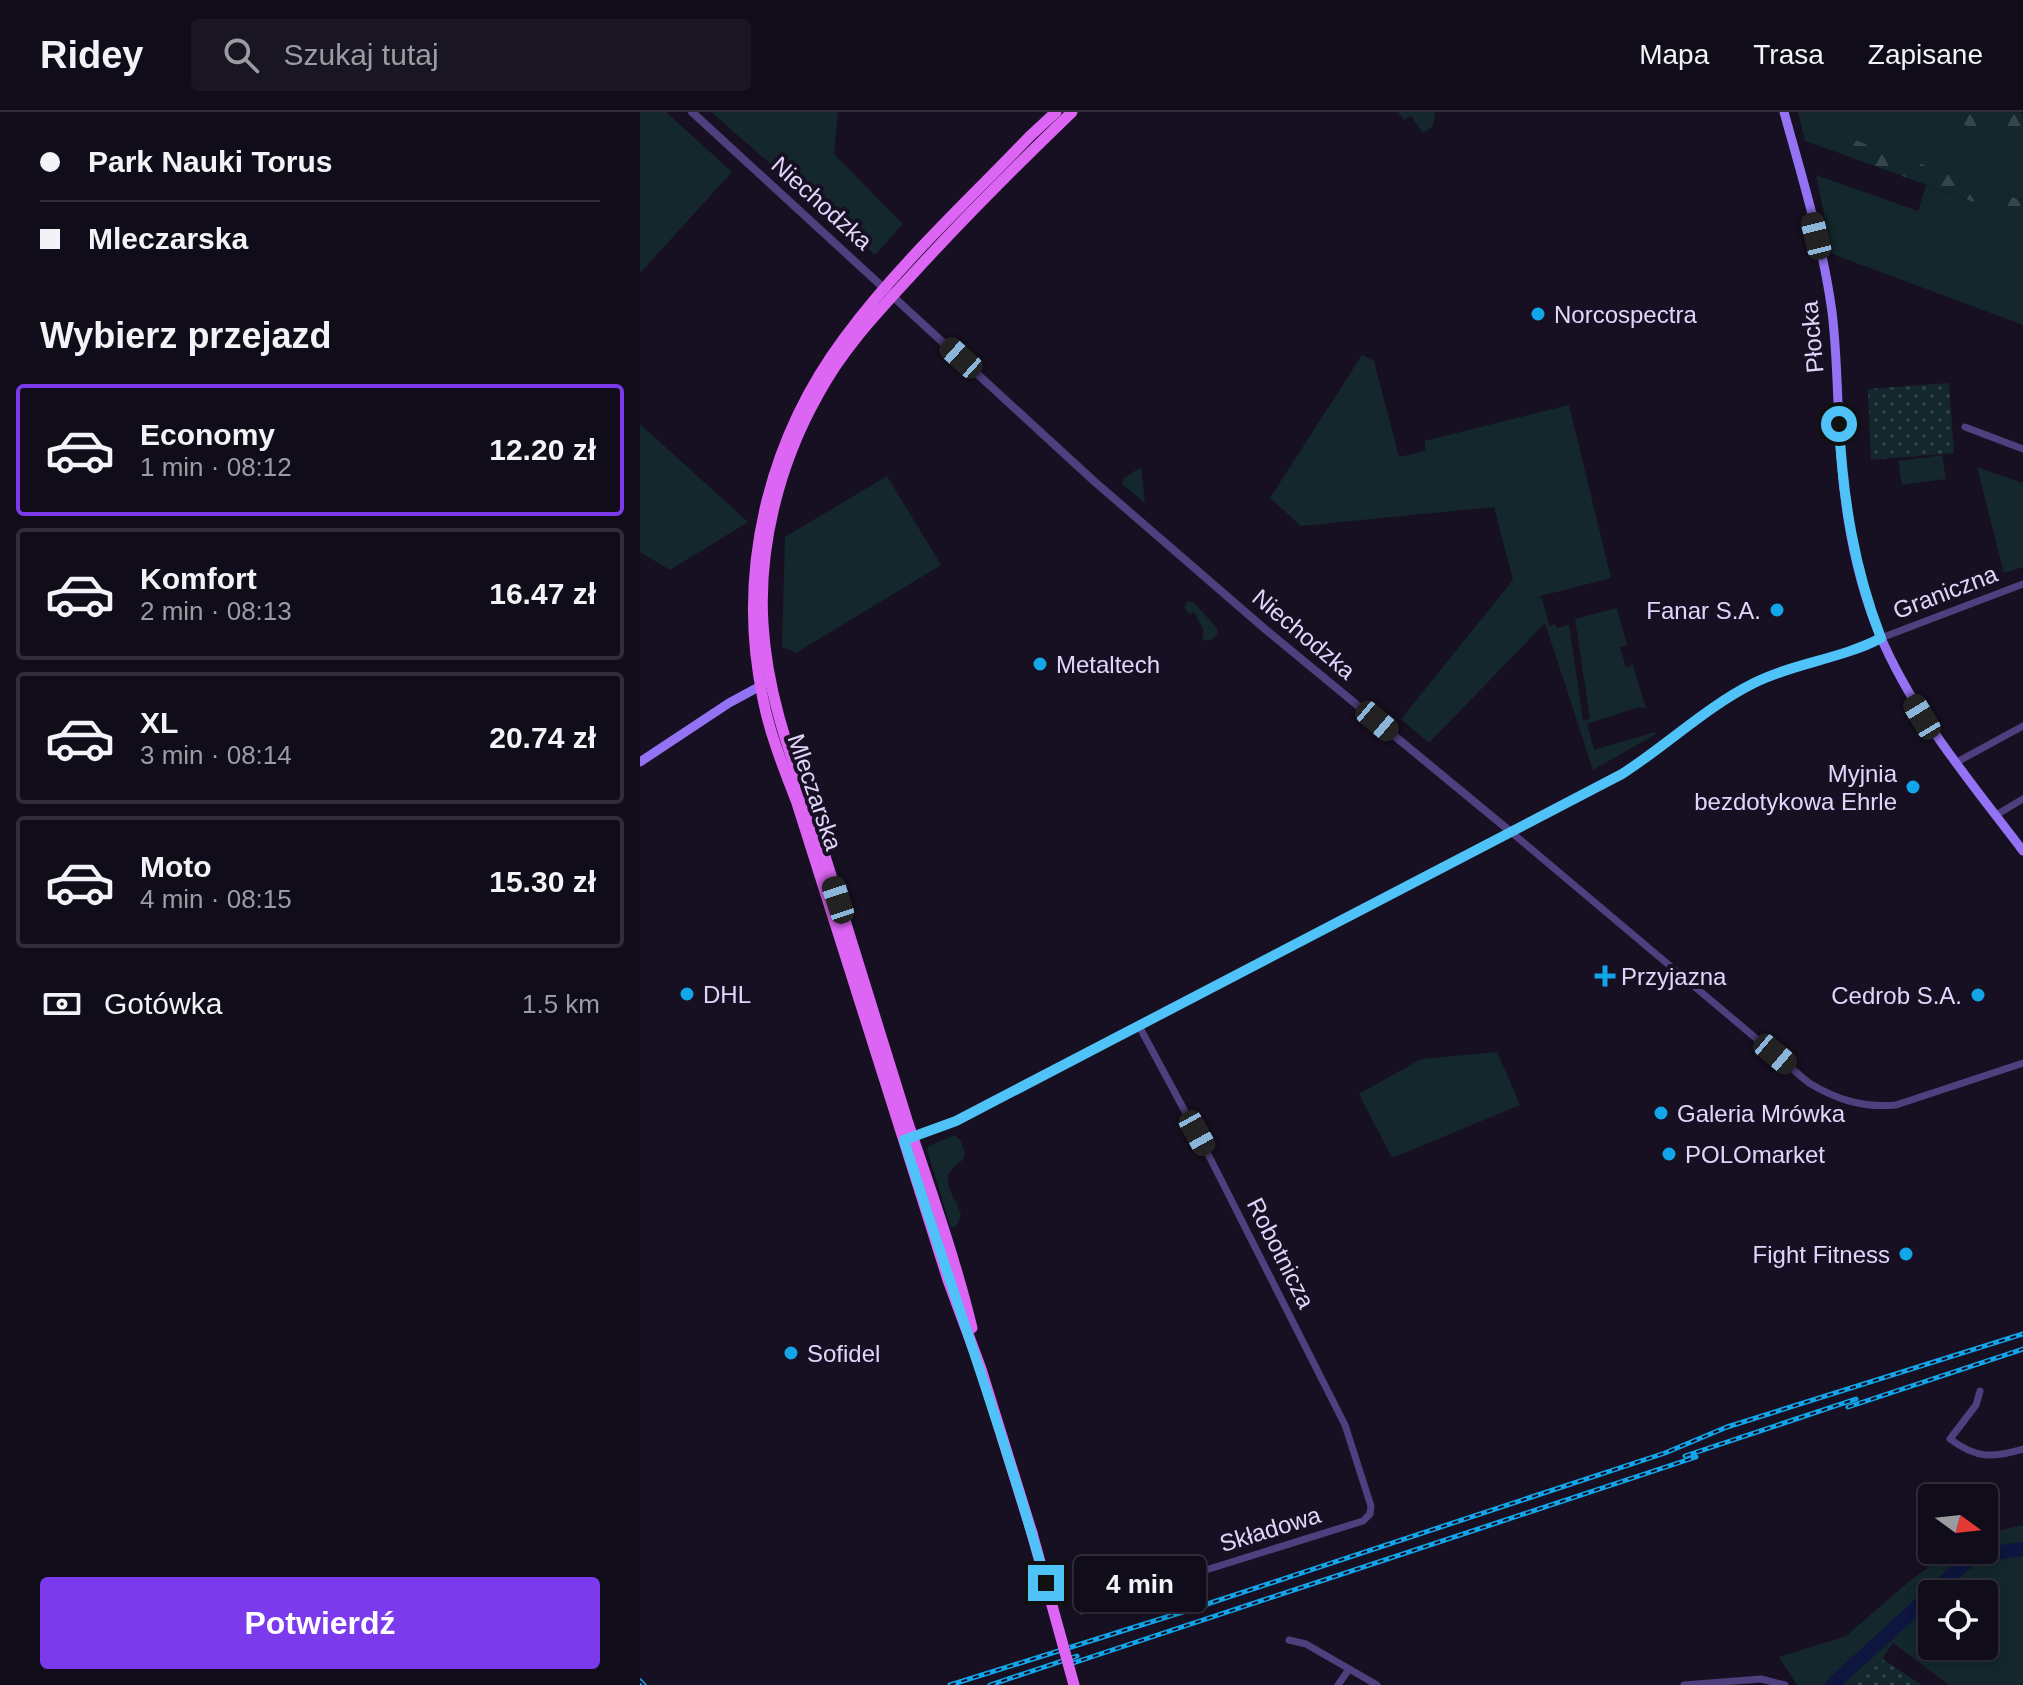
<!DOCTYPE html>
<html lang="pl">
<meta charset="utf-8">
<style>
body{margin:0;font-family:Helvetica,sans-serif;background:#1a1523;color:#f1f3f6;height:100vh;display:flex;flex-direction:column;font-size:30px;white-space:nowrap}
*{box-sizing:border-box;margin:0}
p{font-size:26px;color:#9c9ba2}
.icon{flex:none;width:44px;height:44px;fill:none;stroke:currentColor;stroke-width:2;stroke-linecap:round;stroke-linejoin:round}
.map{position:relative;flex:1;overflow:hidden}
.side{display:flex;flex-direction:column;background:#110c1a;width:640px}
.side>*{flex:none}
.top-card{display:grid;align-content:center;height:176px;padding:0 40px;background:#110c1a}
.needle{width:52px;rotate:105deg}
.buttons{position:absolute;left:1278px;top:1372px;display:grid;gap:16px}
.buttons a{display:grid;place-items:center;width:80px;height:80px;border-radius:8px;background:#110c1a;box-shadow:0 4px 12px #0003,0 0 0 2px #302c39;font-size:40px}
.end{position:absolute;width:36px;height:36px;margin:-18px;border:10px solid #4fc3f7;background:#111;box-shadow:0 0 0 4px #111}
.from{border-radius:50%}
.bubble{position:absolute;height:56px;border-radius:8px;background:#110c1a;box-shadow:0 4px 12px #0003,0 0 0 2px #302c39;font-size:26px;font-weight:800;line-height:56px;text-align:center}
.car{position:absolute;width:24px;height:48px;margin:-24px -12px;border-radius:10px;box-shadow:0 0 6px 2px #0007;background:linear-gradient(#222 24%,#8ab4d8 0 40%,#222 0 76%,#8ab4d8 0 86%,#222 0)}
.top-card b{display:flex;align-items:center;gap:28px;height:76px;font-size:30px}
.top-card b+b{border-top:2px solid #302c39}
.top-card i{width:20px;height:20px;background:#f1f3f6}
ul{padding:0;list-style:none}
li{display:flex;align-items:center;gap:24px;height:132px;margin:0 16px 12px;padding:0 24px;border:4px solid #302c39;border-radius:8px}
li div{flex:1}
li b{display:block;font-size:30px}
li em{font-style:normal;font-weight:800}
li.selected{border-color:#7c3aed}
li>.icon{width:72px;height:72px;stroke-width:1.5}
h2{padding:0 40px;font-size:36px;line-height:96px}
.pay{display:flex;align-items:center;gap:20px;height:88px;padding:0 40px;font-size:30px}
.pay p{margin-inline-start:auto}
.primary-button{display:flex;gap:16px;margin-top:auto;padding:16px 40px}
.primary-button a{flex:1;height:92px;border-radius:8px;background:#7c3aed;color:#fff;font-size:32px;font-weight:800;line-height:92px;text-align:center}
header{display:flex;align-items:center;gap:48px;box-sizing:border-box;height:112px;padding:0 40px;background:#110c1a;border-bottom:2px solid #302c39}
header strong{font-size:38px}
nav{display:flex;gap:44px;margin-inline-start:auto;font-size:28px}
.search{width:560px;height:72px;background:#1a1523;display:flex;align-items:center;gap:20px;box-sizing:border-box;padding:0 28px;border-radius:8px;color:#9c9ba2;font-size:30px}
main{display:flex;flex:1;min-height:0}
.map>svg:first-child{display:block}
</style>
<header>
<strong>Ridey</strong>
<div class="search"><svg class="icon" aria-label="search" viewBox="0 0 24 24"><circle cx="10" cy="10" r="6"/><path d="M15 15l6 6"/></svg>Szukaj tutaj</div>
<nav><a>Mapa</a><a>Trasa</a><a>Zapisane</a></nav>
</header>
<main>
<section class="side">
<div class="top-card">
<b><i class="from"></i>Park Nauki Torus</b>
<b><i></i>Mleczarska</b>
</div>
<h2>Wybierz przejazd</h2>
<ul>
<li class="selected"><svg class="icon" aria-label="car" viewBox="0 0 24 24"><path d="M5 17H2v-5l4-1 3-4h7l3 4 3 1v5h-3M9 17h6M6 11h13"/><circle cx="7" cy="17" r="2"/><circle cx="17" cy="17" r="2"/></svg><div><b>Economy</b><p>1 min · 08:12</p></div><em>12.20 zł</em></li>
<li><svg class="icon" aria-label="car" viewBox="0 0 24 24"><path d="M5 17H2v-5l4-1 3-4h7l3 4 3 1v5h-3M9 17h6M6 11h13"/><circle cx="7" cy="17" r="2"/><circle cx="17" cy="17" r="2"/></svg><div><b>Komfort</b><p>2 min · 08:13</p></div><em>16.47 zł</em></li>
<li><svg class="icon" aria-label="car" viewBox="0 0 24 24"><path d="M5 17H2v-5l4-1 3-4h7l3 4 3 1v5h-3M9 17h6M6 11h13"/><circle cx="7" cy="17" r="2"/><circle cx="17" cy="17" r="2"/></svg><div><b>XL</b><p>3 min · 08:14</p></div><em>20.74 zł</em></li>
<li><svg class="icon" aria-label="car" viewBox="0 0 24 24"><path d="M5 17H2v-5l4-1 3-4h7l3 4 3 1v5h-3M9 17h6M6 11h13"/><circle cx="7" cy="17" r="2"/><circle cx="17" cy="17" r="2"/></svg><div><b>Moto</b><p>4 min · 08:15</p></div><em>15.30 zł</em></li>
</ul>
<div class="pay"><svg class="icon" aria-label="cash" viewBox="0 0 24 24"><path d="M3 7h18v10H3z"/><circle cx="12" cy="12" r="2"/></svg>Gotówka<p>1.5 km</p></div>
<div class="primary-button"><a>Potwierdź</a></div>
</section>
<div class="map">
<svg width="1383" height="1573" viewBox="0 0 1383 1573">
<defs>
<pattern id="forest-firs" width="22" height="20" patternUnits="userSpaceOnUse" patternTransform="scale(2)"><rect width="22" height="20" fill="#13272c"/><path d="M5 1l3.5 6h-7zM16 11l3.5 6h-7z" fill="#35454c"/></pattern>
<pattern id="park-dots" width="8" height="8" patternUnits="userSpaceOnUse" patternTransform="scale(2)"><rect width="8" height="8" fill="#13272c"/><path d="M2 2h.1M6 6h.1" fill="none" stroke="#35454c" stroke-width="1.8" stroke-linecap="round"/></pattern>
</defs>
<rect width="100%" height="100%" fill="#171022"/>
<!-- grass -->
<g fill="#13272c" fill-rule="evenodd">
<polygon points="0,0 26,0 92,60 0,161"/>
<polygon points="71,0 198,0 194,42 263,112 235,143"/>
<polygon points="758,0 795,0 793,14 783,21 771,4 764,8"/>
<polygon points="1158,0 1289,0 1383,35 1383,89 1207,26 1199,41 1165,29"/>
<polygon points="1176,63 1278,99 1286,73 1383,108 1383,213 1192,142"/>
<polygon points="722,243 734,249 759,345 785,339 785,329 929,293 971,466 897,485 902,486 909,514 915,512 917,516 929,513 943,608 950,607 935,507 977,496 987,533 980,535 986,555 993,553 1006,597 999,595 947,612 954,638 1015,620 1016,622 953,658 905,511 789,631 761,607 873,468 854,395 661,414 630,386"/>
<polygon points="0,312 108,410 30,458 0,440"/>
<polygon points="1302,343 1306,367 1262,373 1258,349"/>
<polygon points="501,355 505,391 482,372 484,366"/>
<polygon points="1337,355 1383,371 1383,455 1364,461"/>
<polygon points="247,364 301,453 156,541 142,535 145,425"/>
<polygon points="548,489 553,490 577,516 577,523 573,527 566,529 562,526 564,519 554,500 549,502 544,495"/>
<polygon points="857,940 880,993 752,1046 719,982 781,947"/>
<path d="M315,1023L320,1028L325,1040C323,1052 317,1050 310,1060C302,1072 318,1090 321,1103L316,1114L311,1116L287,1038L289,1034Z"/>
<path d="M1383,1413V1573H1309L1253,1531L1242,1547L1215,1573H1157L1139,1545L1206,1524L1271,1468L1312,1438H1344V1422ZM1292,1482H1344V1534H1292Z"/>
</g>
<!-- forest -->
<g fill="url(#forest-firs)">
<polygon points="1289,0 1378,0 1383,2 1383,35"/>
<polygon points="1206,25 1383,89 1383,108 1199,41"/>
</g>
<!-- park -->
<g fill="url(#park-dots)">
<polygon points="1309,271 1314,341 1231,348 1228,277"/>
<polygon points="1242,1547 1282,1573 1215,1573"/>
</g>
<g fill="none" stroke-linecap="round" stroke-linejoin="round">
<!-- river -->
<polyline stroke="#0e153e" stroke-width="14" points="1192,1573 1333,1444 1383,1437"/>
<!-- minor -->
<g stroke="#4f3f7e" stroke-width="7">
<polyline points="1325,315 1383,337"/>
<polyline points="1241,526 1383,472"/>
<polyline points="1315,651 1383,614"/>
<polyline points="1356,703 1383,687"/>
<path d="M871,720L1169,971C1197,988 1224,996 1256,993L1383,951"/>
<path d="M1340,1279L1336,1293L1310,1327C1337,1347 1352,1346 1383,1337"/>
<polyline points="442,1499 447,1495 723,1409 730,1402 731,1394 705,1313 569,1044 499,914"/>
<polyline points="649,1528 666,1532 737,1573"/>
<polyline points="698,1573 709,1557"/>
<polyline points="1044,1573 1121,1567 1145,1573"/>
</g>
<!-- tertiary -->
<g stroke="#4f3f7e" stroke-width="8">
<polyline points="52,0 455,370 625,517 871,720"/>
<path d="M271,1026L316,1009L982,662C1026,634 1069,593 1115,571C1150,554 1190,546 1227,534L1241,526"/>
</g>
<!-- secondary -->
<g stroke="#9373f4" stroke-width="9">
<path d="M1144,0C1162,65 1183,133 1192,200C1198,248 1197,297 1201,346C1205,400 1214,454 1233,506C1266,594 1327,665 1383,739"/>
<polyline points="0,650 89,591 126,571"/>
</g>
<!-- primary -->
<g stroke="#dd65f3" stroke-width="11">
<path d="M332,1216C315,1146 290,1076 267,1008C239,919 212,830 184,741C159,664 128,595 123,512C118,434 140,350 178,283C202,238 236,202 270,165C322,108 376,54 432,0"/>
<path d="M392,1421L341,1257L308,1168L157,691C144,657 130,623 123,587C96,460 128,328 205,225C259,152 328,89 390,24L416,0"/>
</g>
<!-- rail casing -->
<g stroke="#13a5ea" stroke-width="5">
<g id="rail">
<polyline points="1208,1295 1383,1237"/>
<polyline points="1045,1344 1216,1287"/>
<polyline points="430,1552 1056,1345"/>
<polyline points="0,1569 4,1573"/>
<polyline points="310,1573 549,1498 1025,1341 1087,1315 1383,1222"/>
<polyline points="350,1573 437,1544"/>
</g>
</g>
<!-- rail -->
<use href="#rail" stroke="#171022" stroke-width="2" stroke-dasharray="6" stroke-linecap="butt"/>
<!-- primary-bridge -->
<polyline stroke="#dd65f3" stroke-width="11" points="392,1421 434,1573"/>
</g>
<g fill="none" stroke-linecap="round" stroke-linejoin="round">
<!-- route -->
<path stroke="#4fc3f7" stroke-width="10" d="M406,1471C364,1322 311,1176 264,1028L316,1009L982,662C1027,633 1066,595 1114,571C1154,551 1201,547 1241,526C1214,456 1203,387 1199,312"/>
</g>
<!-- markers -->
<g fill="#13a5ea" stroke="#171022" stroke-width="3">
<circle cx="898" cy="202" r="8"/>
<circle cx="1137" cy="498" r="8"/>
<circle cx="400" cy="552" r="8"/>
<circle cx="1273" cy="675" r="8"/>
<path d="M961 852h8v8h8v8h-8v8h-8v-8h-8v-8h8z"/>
<circle cx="47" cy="882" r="8"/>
<circle cx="1338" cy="883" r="8"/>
<circle cx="1021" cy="1001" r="8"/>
<circle cx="1029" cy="1042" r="8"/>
<circle cx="1266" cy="1142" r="8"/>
<circle cx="151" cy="1241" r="8"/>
</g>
<g text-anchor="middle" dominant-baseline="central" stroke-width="8" stroke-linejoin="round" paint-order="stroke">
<!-- street labels -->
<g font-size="24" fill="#e2d5fc" stroke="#171022">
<text transform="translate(182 91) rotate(42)">Niechodzka</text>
<text transform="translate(1172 225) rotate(-95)">Płocka</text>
<text transform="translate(1305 480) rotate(-21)">Graniczna</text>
<text transform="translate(664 522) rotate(40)">Niechodzka</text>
<text transform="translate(175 680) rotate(71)">Mleczarska</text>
<text transform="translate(641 1141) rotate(63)">Robotnicza</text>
<text transform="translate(630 1417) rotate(-17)">Składowa</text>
</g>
<!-- poi labels -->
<g font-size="24" fill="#e2d5fc" stroke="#171022" text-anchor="start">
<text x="914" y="202">Norcospectra</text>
<text x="1121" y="498" text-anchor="end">Fanar S.A.</text>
<text x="416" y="552">Metaltech</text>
<text x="1257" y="661" text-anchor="end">Myjnia<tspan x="1257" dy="28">bezdotykowa Ehrle</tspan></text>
<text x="981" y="864">Przyjazna</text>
<text x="63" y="882">DHL</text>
<text x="1322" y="883" text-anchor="end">Cedrob S.A.</text>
<text x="1037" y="1001">Galeria Mrówka</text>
<text x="1045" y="1042">POLOmarket</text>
<text x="1250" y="1142" text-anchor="end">Fight Fitness</text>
<text x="167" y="1241">Sofidel</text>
</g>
</g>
</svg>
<div class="buttons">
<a><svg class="needle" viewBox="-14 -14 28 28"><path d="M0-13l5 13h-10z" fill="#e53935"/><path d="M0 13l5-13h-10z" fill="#9c9ba2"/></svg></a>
<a><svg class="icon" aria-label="locate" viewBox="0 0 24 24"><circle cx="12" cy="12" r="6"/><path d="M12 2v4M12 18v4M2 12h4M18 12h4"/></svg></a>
</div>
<i class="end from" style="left:1199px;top:312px"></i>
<i class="end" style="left:406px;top:1471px"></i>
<div class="bubble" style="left:434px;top:1444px;width:132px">4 min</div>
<i class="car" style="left:1176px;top:124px;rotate:346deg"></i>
<i class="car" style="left:321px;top:246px;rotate:312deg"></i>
<i class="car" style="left:1282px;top:605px;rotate:329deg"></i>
<i class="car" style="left:737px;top:609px;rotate:130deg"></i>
<i class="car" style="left:198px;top:788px;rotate:342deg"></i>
<i class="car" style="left:1135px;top:942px;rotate:130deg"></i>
<i class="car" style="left:557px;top:1021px;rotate:151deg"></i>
</div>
</main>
